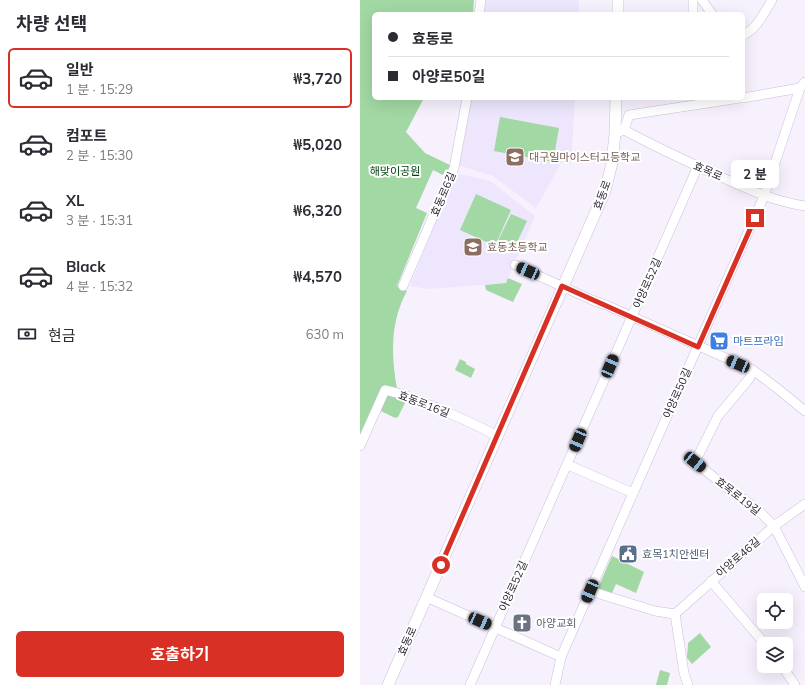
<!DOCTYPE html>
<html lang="ko">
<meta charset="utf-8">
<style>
body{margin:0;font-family:Mulish,"Noto Sans KR",sans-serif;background:#f7f7f7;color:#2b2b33;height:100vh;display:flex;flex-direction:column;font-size:15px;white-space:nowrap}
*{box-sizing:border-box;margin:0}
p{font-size:13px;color:#7c7c81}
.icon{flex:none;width:22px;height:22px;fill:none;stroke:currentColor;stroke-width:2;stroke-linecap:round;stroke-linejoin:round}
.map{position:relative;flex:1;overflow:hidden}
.details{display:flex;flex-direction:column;background:#fff;width:360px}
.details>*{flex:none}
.hud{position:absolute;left:12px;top:12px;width:373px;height:88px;border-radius:6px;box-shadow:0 4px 16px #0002;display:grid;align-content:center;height:88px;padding:0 16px;background:#fff}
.controls{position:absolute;left:397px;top:593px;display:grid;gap:8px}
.controls a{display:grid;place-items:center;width:36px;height:36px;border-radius:6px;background:#fff;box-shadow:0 4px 16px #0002;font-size:20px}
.end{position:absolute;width:18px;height:18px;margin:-9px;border:5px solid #d93025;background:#fff;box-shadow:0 0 0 2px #fff}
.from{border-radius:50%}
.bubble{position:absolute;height:28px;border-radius:6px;background:#fff;box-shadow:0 4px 16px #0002;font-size:13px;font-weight:700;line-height:28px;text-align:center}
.car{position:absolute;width:12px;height:24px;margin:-12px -6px;border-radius:5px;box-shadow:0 0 3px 1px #0007;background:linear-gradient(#222 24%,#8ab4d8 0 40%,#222 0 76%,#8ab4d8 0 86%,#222 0)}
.hud b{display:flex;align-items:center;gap:14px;height:38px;font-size:15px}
.hud b+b{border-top:1px solid #e1e1e2}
.hud i{width:10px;height:10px;background:#2b2b33}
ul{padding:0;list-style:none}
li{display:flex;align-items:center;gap:12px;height:60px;margin:0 8px 6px;padding:0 8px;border:2px solid transparent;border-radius:6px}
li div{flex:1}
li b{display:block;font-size:15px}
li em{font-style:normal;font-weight:700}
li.on{border-color:#d93025}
li>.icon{width:36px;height:36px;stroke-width:1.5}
h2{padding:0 16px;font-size:18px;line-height:48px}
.pay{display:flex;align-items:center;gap:10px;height:44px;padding:0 16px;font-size:15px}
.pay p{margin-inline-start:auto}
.button{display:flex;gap:8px;margin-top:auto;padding:8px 16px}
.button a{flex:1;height:46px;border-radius:6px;background:#d93025;color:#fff;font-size:16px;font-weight:700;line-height:46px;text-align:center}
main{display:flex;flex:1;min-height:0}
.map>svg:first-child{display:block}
</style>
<main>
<section class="details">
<h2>차량 선택</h2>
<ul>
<li class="on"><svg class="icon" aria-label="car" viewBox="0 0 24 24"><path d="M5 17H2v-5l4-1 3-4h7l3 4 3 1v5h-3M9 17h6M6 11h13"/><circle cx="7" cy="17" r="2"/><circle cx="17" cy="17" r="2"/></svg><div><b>일반</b><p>1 분 · 15:29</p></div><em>₩3,720</em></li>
<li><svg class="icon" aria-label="car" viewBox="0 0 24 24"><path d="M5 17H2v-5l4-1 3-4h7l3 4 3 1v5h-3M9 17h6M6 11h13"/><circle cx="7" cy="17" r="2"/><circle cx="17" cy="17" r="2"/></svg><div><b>컴포트</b><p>2 분 · 15:30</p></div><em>₩5,020</em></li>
<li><svg class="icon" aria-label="car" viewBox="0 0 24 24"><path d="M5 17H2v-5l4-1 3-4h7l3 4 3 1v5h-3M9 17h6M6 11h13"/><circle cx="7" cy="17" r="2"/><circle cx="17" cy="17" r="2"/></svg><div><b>XL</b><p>3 분 · 15:31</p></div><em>₩6,320</em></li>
<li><svg class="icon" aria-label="car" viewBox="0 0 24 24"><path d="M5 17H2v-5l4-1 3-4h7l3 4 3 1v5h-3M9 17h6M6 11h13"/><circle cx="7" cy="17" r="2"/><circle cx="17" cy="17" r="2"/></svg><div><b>Black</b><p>4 분 · 15:32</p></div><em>₩4,570</em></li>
</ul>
<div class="pay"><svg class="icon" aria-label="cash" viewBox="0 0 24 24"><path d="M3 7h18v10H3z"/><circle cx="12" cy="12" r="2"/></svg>현금<p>630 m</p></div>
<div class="button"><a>호출하기</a></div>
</section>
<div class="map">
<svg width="445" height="685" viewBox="0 0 445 685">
<rect width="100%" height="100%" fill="#f7f1fd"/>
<!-- education -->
<g fill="#ede6fc">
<polygon points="126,0 219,0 219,14 123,14"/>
<polygon points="109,98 215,98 211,164 202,162 176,208 133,176 98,165"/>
<polygon points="95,173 130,181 175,216 146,283 68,289 50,286"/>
</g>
<!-- green -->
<g fill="#a2d8a3">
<path d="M0,0H114L113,14H14V98H64L46,132L65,153L92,166L89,172L85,170L83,175L73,170L56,208L67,213L37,286L47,291C30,322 31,355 37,389L25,386L0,441Z"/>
<polygon points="140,117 199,128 193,162 134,151"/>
<polygon points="116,194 151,210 135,246 100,230"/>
<polygon points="151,214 167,221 152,253 136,245"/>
<polygon points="148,278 162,284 153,302 126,290 125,285 146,283"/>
<polygon points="100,359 106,362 106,364 115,369 111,378 95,370"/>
<polygon points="26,394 47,399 38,417 35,418 19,410"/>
<polygon points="252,556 284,572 276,593 256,584 252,593 238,588"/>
<polygon points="340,633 351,647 332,664 327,658 328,643"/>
<polygon points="300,670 310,673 307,685 296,685"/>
</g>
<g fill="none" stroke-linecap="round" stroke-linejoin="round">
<!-- minor casing -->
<g stroke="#cbbeda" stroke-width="10">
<g id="minor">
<polyline points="342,0 352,14"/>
<polyline points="119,14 121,0"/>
<polyline points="333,14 333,0"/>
<path d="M383,35C397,29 404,13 412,0"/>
<polyline points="383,98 440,88"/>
<polyline points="264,130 269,115 380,98"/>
<path d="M255,134L264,130C296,147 328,162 361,177C390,190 413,201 445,206"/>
<polyline points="155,265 232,300 246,305 393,370 418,389 445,411"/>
<polyline points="43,286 94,168 107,98"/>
<polyline points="393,370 389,379 358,416 335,462 371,491 396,508 414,526 445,587"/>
<path d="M0,446L25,390C48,395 68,404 89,413C105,420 121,427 137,436"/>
<polyline points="208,465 273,493"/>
<polyline points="351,581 405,644"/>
<polyline points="230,591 295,611 315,614"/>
<polyline points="66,597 201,657"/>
<polyline points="422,666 435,685"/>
<polyline points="110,685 338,166"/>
<polyline points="195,685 201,657 404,196 440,88 445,82"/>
<polyline points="328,685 324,673 315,614 414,526 445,504"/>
</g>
</g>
<!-- major casing -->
<g stroke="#cbbeda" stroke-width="12">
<g id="major">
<polyline points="258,14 258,0"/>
<polyline points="28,685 245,191 252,163 255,134 256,98"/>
</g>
</g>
<!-- minor -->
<use href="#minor" stroke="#fff" stroke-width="9"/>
<!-- major -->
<use href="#major" stroke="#fff" stroke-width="11"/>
</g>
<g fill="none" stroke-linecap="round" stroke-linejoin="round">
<!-- route -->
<polyline stroke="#d93025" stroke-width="5" points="81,565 202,286 338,347 395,218"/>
</g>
<!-- icons -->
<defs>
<g id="school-square" transform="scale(1)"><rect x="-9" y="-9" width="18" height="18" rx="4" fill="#8d6e63" stroke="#fff"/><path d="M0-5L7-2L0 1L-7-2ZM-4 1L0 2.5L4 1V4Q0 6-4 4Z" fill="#fff"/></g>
<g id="supermarket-square" transform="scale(1)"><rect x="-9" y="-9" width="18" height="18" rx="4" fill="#3f7fe0" stroke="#fff"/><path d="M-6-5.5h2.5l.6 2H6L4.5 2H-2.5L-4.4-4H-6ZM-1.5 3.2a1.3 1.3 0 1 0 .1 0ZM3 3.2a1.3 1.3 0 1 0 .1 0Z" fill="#fff"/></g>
<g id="civic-square" transform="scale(1)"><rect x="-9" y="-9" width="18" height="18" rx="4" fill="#5c6f8a" stroke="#fff"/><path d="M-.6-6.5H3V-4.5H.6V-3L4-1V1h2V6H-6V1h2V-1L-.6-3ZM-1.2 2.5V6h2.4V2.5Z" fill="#fff"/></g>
<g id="church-square" transform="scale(1)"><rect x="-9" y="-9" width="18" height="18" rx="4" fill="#6b7280" stroke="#fff"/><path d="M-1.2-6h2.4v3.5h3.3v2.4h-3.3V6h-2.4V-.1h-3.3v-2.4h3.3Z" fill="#fff"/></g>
</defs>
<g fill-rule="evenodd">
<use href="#school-square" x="155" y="157"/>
<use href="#school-square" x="113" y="247"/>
<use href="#supermarket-square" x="359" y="341"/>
<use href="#civic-square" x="268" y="554"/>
<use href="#church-square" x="162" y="623"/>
</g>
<g text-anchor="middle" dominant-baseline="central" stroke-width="4" stroke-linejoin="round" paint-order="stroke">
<!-- education labels -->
<g font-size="11" fill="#785e54" stroke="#fff" text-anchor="start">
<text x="169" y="157">대구일마이스터고등학교</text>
<text x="127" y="247">효동초등학교</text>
</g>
<!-- park labels -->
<g font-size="11" fill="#01410f" stroke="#fff">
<text x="35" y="171">해맞이공원</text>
</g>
<!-- street labels -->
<g font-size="11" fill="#2e2934" stroke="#fff">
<text transform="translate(348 171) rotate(24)">효목로</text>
<text transform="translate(83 194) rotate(-67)">효동로6길</text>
<text transform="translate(242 195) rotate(-70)">효동로</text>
<text transform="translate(287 283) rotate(-66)">아양로52길</text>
<text transform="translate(317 393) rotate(-66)">아양로50길</text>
<text transform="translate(64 404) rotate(21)">효동로16길</text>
<text transform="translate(378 496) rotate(38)">효목로19길</text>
<text transform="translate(378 557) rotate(-41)">아양로46길</text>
<text transform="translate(153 586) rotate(-66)">아양로52길</text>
<text transform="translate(47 641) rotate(-66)">효동로</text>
</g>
<!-- shop labels -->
<g font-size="11" fill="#366cbe" stroke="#fff" text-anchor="start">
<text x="373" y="341">마트프라임</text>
</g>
<!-- service labels -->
<g font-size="11" fill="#4e5e75" stroke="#fff" text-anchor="start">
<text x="282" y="554">효목1치안센터</text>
</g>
<!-- worship labels -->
<g font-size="11" fill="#5b616d" stroke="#fff" text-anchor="start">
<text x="176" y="623">아양교회</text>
</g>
</g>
</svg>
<div class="controls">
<a><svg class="icon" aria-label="locate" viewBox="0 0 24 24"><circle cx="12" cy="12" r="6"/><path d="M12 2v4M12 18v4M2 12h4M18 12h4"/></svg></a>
<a><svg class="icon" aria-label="layers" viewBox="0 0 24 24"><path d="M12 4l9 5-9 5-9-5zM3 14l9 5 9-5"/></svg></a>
</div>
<i class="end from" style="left:81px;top:565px"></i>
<i class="end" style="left:395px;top:218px"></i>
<div class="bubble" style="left:371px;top:160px;width:48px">2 분</div>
<i class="car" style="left:168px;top:271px;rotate:294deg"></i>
<i class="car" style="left:378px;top:364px;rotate:293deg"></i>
<i class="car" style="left:250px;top:366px;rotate:23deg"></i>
<i class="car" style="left:218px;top:440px;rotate:203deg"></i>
<i class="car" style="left:335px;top:462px;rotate:129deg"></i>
<i class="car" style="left:230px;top:591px;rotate:203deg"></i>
<i class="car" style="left:120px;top:621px;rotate:114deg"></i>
<div class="hud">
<b><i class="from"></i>효동로</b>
<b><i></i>아양로50길</b>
</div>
</div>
</main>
